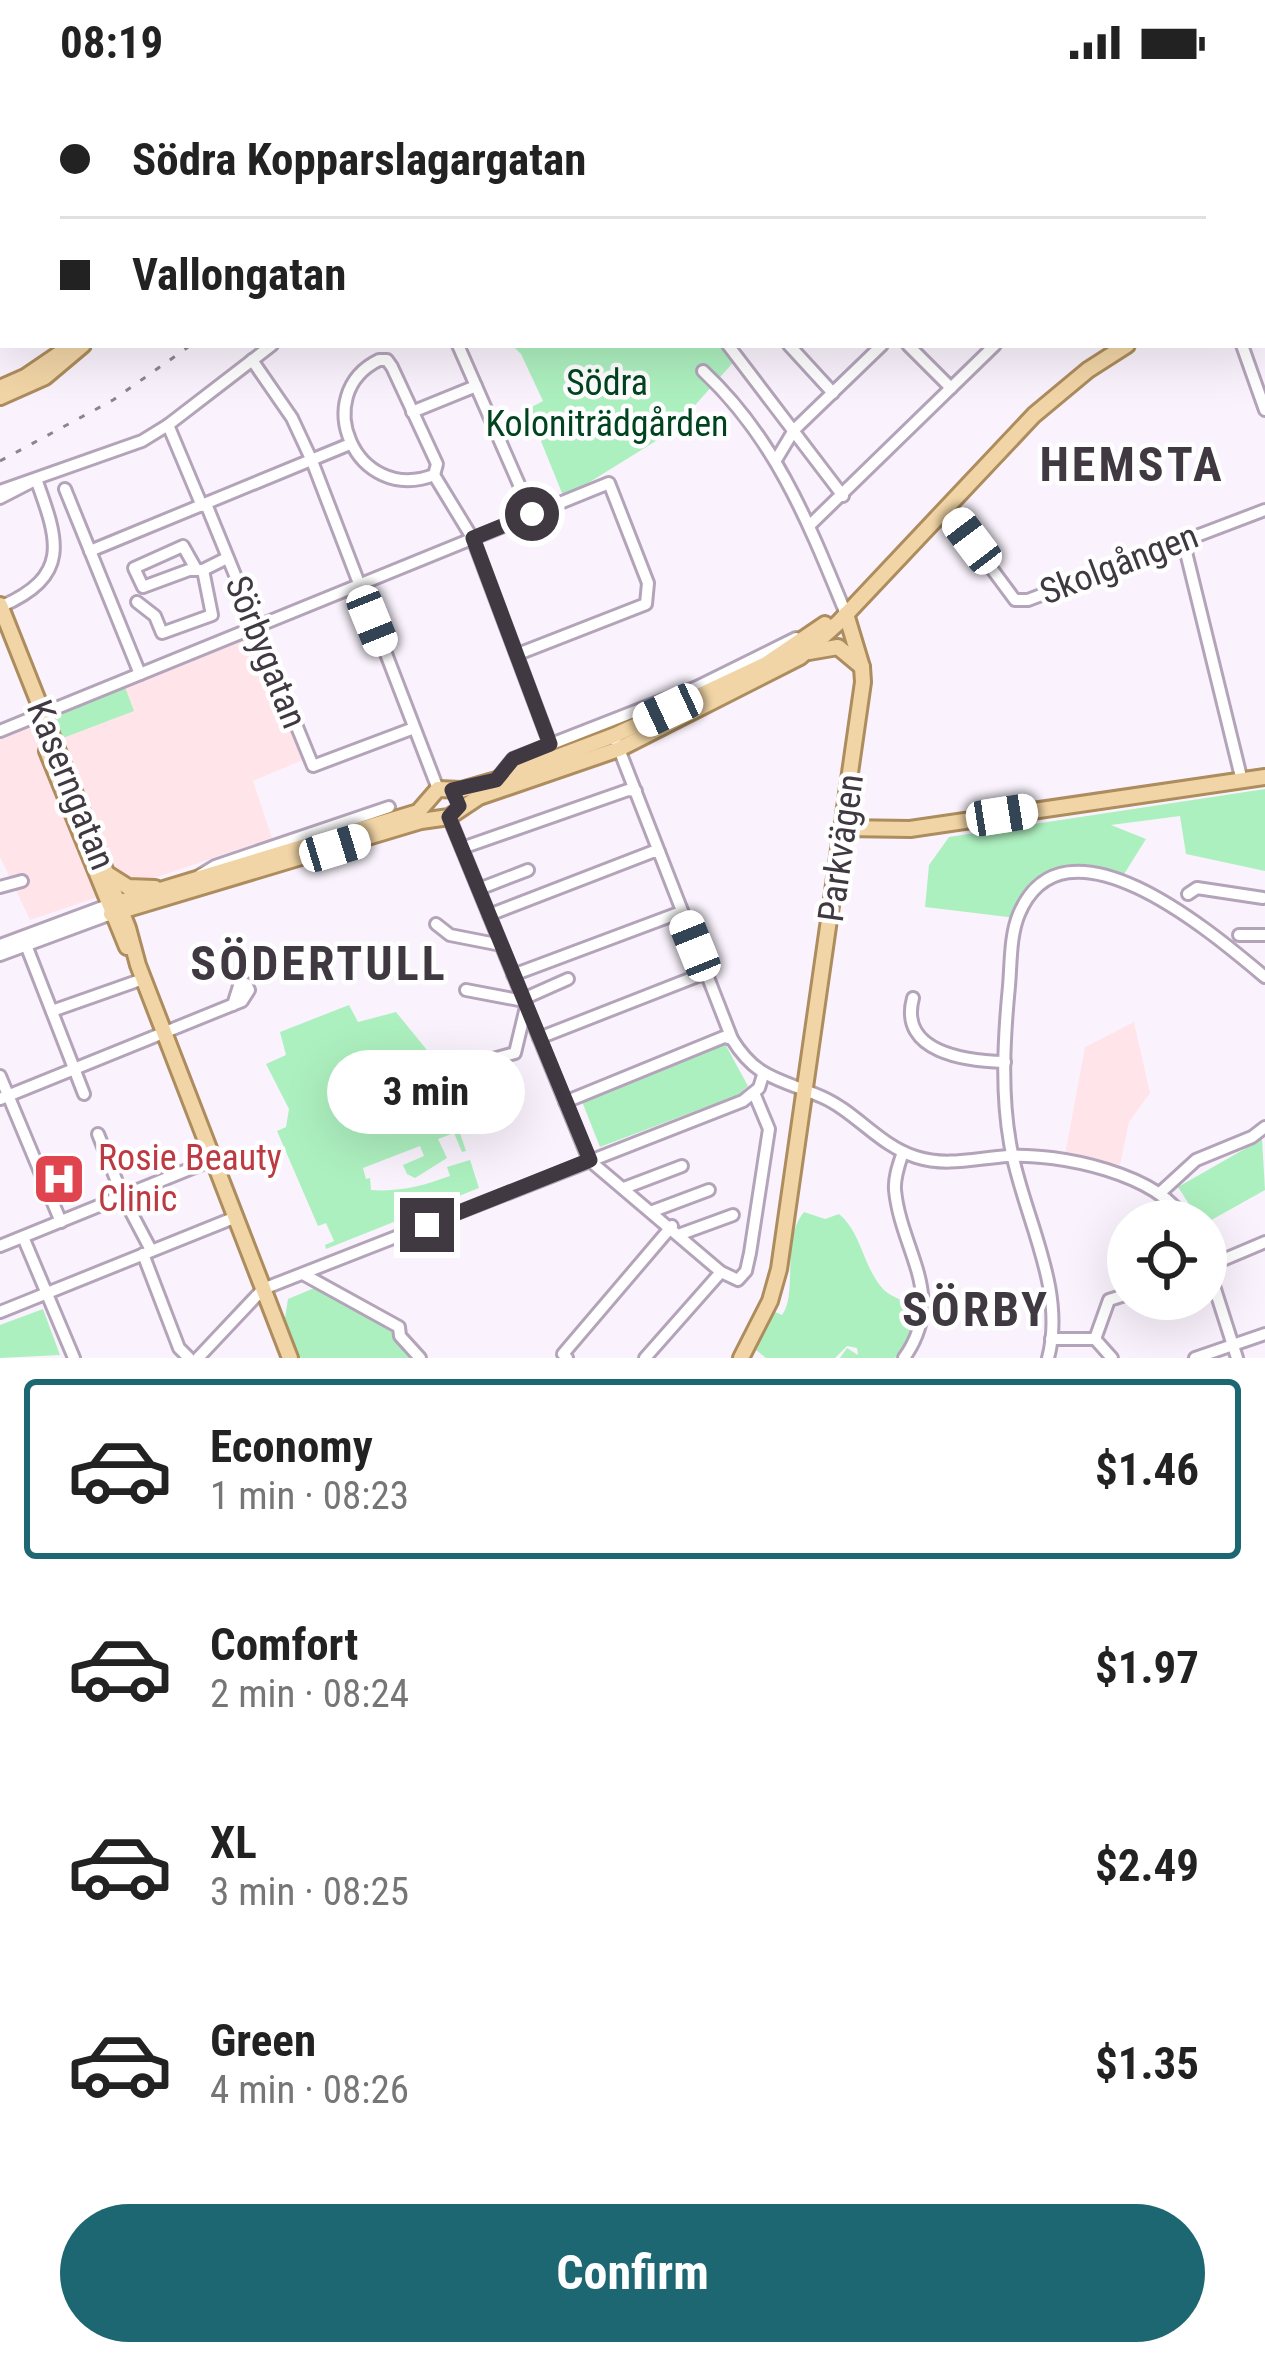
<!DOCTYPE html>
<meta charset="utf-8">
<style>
body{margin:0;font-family:"Roboto Condensed",sans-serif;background:#f2f2f2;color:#222;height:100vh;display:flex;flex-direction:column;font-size:45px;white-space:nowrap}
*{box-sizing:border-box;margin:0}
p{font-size:39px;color:#767676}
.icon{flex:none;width:66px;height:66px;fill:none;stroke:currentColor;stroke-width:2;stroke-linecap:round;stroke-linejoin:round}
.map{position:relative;height:1274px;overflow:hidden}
.details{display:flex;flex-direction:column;background:#fff;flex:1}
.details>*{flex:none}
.top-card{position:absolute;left:0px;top:0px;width:1266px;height:264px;box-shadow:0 12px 48px #0002;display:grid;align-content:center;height:264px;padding:0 60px;background:#fff}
.buttons{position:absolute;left:1107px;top:1116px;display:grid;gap:24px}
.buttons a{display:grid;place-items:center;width:120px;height:120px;border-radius:50%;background:#fff;box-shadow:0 12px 48px #0002;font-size:60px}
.end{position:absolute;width:54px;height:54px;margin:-27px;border:15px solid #403942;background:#fff;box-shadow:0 0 0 6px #fff}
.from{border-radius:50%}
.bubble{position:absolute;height:84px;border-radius:42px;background:#fff;box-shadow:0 12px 48px #0002;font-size:39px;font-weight:700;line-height:84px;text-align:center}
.car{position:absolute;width:36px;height:72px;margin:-36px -18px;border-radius:15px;box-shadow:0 0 9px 3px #0007;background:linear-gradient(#fff 24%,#345 0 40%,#fff 0 76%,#345 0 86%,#fff 0)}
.top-card b{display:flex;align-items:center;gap:42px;height:114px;font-size:45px}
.top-card b+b{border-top:3px solid #e0e0e0}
.top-card i{width:30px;height:30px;background:#222}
ul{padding:21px 0 0;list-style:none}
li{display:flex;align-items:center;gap:36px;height:180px;margin:0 24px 18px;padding:0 36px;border:6px solid transparent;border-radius:12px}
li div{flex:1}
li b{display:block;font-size:45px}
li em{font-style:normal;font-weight:700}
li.active{border-color:#1d6773}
li>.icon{width:108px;height:108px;stroke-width:1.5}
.cta{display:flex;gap:24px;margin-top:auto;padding:24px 60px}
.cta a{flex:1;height:138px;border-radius:72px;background:#1d6773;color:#fff;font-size:48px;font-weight:700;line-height:138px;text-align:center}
.status{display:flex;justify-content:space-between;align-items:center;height:84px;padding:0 60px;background:#fff;direction:ltr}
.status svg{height:33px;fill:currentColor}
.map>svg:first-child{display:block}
</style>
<div class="status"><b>08:19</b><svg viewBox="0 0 49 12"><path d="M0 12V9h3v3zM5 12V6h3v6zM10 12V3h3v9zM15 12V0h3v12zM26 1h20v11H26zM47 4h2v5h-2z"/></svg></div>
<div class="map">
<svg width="1265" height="1274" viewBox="0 0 1265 1274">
<rect width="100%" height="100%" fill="#faf3fd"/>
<!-- education -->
<g fill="#ffe5ea">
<polygon points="255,549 303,676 253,697 272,754 30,836 0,773 0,648"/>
<polygon points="1134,938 1150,1009 1129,1038 1120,1081 1065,1070 1085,963"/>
</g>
<!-- green -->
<g fill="#adf0bf">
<polygon points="512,261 728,261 738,273 672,347 564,414 528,325 543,317 521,270"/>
<polygon points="125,603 134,627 63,654 55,630"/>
<polygon points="1265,705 1265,787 1186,770 1180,732 1111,741 1146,755 1121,795 1103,790 1050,793 1016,834 925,823 929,781 949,753"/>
<path d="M349,921L358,938L396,928L435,976L466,1067L462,1068L454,1049L438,1055L447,1074L415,1094L407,1090L403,1081L424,1072L420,1062L363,1084L366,1095L370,1094L371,1106C400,1108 422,1102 450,1092L447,1083L470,1076L479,1104L326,1165L325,1161L334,1157L326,1139L318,1142L277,1047L286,1043L289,1025L266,980L286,971L280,948Z"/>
<polygon points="724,958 748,1002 738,1011 600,1063 581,1015"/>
<polygon points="1262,1055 1265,1106 1206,1139 1200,1137 1178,1103"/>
<path d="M804,1128L825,1135L839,1130C862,1149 863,1184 884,1206C892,1214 908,1218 919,1223L920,1231L903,1270L894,1274H840L847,1264L858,1271L857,1264L847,1262L835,1274H766L756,1266L775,1228L782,1231C798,1210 781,1155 804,1128Z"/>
<polygon points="319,1202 381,1237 417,1274 300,1274 285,1234 288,1215"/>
<polygon points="43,1225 60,1271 0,1274 0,1241"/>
</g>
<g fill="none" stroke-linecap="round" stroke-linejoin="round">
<!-- stream -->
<polyline stroke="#20bac8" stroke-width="3" points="1263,14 1265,18"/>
<!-- minor casing -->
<g stroke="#b4a4ba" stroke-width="16">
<g id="minor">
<polyline points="54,0 54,3"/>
<polyline points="1015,0 1017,3"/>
<polyline points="0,51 3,52"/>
<polyline points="0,129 3,130"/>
<polyline points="0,212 3,213"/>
<polyline points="458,261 532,430"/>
<polyline points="728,261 843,412"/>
<polyline points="789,261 833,309"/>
<polyline points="908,261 951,304"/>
<polyline points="1242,261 1265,326"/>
<polyline points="252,276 292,334 312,377 438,705"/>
<path d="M379,276H387L392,283L437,380L434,391C355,421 309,310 379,276Z"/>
<path d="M703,287C776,355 809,440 846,530"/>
<polyline points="412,328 476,302"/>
<polyline points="168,341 202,422"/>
<polyline points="776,376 794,346 882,261"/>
<polyline points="434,391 473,455 550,660"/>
<polyline points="65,405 140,590"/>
<polyline points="0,407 142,357 168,341 272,261"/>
<polyline points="0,414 33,397"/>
<polyline points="206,420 313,682 414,644"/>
<polyline points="946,423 1015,516 1028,516 1265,426"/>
<polyline points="810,441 995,261"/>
<polyline points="1183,456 1242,697"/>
<polyline points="90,467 350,360"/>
<polyline points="196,485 183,462 134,484 143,503 189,486 203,486 227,474"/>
<polyline points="137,518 155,532 162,549 212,531 203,486"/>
<path d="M0,523C71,492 59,458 36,395"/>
<polyline points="0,647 609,399 648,499 646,520 518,570"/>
<path d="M617,660L732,955C757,996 781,995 822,1013C856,1028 880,1062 916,1073C947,1083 977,1074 1008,1072C1059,1069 1160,1090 1185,1137"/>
<polyline points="496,696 513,675 697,603 796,554"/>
<polyline points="449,733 589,1076 721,1188 738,1196 746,1187 750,1169 769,1045 754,1009"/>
<polyline points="462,764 628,706 636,707"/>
<polyline points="200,791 215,782 389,723"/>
<polyline points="0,803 22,797"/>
<polyline points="479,805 528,786"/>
<polyline points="1188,810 1197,804 1263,814"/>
<polyline points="489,831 652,768 659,768"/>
<polyline points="436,840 450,851 501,861"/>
<polyline points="1239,851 1265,851"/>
<polyline points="0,861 108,821"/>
<polyline points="26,861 84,1010"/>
<polyline points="0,871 111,830"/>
<polyline points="513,891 676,830 683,831"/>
<polyline points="466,906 524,917"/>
<path d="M913,914C898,969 967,977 1005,978"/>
<polyline points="523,915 568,895"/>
<polyline points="52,927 143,895"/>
<polyline points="539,954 700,891 707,892"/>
<polyline points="493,975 515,969 526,923"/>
<polyline points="0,992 61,1138"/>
<polyline points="0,1015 242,917 249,906 246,900 239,902 233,921"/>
<polyline points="565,1018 724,953 732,955"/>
<polyline points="98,1050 123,1113 151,1166"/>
<path d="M903,1068C899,1080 894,1093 895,1106C901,1168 948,1212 904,1274"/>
<polyline points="624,1104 682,1082"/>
<polyline points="1161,1108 1196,1076 1252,1053 1265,1043"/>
<polyline points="653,1127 709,1106"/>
<polyline points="681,1150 733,1131"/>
<polyline points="23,1153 74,1274"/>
<polyline points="0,1162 202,1080"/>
<polyline points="143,1170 179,1264 189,1274"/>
<polyline points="1206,1177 1237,1274"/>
<polyline points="1206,1183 1265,1158"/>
<polyline points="303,1190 399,1243 400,1252 420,1274"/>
<polyline points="0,1228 236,1133"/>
<polyline points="1051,1255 1095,1255 1112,1274"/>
<polyline points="1095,1255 1109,1216 1128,1210"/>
<polyline points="198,1274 263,1205 743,1017 759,1004 763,991"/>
<polyline points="567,1274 563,1270 672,1142"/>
<polyline points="645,1274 721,1188"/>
<path d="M1048,1274C1067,1203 1021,1128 1010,1059C1001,1008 1004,954 1009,902C1011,879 1010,851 1019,830C1065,721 1216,852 1265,893"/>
<polyline points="1195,1274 1265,1250"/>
</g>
</g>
<!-- major casing -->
<g stroke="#ad8c5d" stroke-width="20">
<g id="major">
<polyline points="206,3 207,0"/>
<polyline points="1263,200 1265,199"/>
<polyline points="0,237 3,238"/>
<polyline points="0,304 25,293 72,261"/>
<polyline points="0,313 45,293 83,261"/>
<polyline points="0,521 128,844 138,881 290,1274"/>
<polyline points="809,568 838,563 862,583"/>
<polyline points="47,667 127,863"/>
<polyline points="843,744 910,745 1265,693"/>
<polyline points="109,791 128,803 155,804"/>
<polyline points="114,820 418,728 438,705 461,706 496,696 615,651 766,580 825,540"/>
<polyline points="111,830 421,737 449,733 479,713 619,665 800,573 838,539 1034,331 1088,286 1127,261"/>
<polyline points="741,1274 770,1217 779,1185 863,598 862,583 846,530"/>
</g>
</g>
<!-- minor -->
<use href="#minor" stroke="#fff" stroke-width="10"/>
<!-- major -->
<use href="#major" stroke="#f1d5a6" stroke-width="14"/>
<!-- rail -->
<g stroke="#8c858e" stroke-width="3" stroke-dasharray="6 12" stroke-linecap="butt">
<polyline points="438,3 441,0"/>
<polyline points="523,3 528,0"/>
<polyline points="0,377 113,316 191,261"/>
</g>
</g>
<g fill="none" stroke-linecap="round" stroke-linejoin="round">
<!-- route -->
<polyline stroke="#403942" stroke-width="15" points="427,1141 590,1076 449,733 459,722 452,706 496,696 513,675 550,660 473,454 532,430"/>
</g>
<!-- icons -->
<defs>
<g id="hospital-square" transform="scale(2.7)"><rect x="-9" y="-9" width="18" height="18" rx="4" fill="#e0444e" stroke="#fff"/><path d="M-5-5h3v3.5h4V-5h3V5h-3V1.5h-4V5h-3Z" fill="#fff"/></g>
</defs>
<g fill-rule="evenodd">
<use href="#hospital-square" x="59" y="1095"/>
</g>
<g text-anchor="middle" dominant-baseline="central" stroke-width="9" stroke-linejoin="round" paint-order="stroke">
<!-- park labels -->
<g font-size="36" fill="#00441f" stroke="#fff">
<text x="607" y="299">Södra<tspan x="607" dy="41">Koloniträdgården</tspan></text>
</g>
<!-- street labels -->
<g font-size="36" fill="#403942" stroke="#fff">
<text transform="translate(1119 480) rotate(-21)">Skolgången</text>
<text transform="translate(266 568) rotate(68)">Sörbygatan</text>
<text transform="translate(71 701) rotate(68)">Kaserngatan</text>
<text transform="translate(841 764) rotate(-82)">Parkvägen</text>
</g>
<!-- health labels -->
<g font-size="36" fill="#be3a42" stroke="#fff" text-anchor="start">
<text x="98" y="1074">Rosie Beauty<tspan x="98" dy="41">Clinic</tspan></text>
</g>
<!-- district labels -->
<g font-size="48" font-weight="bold" letter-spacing="3" fill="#403942" stroke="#fff">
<text x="1132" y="380">HEMSTA</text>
<text x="319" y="879">SÖDERTULL</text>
<text x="976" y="1225">SÖRBY</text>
</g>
</g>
</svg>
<div class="buttons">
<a><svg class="icon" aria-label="locate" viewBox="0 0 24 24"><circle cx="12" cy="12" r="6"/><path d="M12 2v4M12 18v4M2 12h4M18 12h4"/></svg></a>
</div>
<i class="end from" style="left:532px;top:430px"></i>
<i class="end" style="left:427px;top:1141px"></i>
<div class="bubble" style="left:327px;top:966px;width:198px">3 min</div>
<i class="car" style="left:972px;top:457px;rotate:323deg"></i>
<i class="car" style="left:372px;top:537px;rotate:158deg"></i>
<i class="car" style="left:668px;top:626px;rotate:245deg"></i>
<i class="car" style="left:1002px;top:731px;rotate:81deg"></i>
<i class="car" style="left:335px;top:764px;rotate:73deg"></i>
<i class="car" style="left:695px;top:862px;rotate:338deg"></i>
<div class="top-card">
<b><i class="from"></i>Södra Kopparslagargatan</b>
<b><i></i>Vallongatan</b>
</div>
</div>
<section class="details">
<ul>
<li class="active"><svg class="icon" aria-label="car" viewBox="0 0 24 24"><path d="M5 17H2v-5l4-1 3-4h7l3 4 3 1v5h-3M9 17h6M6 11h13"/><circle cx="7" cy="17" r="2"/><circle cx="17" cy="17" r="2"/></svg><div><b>Economy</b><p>1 min · 08:23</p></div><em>$1.46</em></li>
<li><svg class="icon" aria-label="car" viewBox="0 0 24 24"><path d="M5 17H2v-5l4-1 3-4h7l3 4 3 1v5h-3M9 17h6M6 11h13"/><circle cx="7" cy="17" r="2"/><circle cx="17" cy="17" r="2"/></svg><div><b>Comfort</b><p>2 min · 08:24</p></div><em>$1.97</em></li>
<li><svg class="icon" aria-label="car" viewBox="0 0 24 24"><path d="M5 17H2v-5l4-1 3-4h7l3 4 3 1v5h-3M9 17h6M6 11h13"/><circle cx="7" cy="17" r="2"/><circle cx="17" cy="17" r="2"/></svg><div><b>XL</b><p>3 min · 08:25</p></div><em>$2.49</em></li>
<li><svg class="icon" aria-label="car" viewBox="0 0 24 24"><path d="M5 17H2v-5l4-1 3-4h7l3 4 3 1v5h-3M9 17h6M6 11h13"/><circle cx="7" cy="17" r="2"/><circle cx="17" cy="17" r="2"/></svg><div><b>Green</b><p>4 min · 08:26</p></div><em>$1.35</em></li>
</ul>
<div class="cta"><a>Confirm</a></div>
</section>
